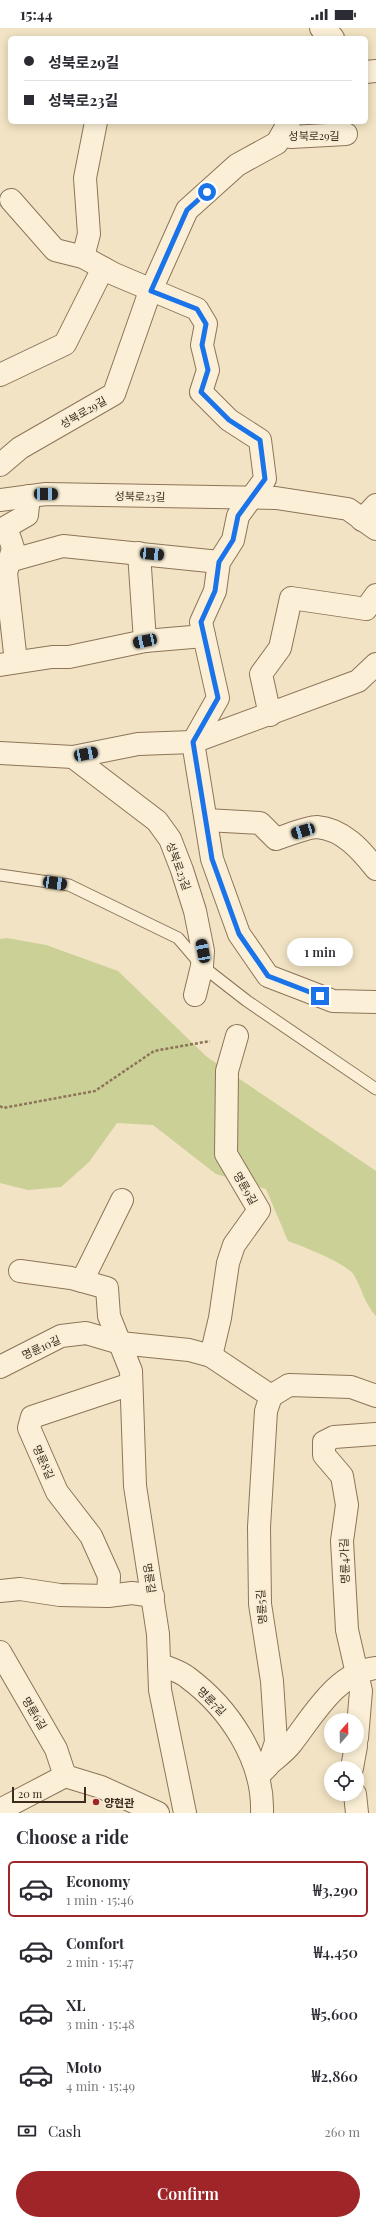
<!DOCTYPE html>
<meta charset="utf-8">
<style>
body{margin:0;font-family:"Playfair Display","Noto Sans KR",serif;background:#f2f2f3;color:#2b2b33;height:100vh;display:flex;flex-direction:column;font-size:15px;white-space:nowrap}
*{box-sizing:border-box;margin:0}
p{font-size:13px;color:#7c7c81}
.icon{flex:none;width:22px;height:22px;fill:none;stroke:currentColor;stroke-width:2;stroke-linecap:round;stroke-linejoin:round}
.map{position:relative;height:1785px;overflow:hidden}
.drawer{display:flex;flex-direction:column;background:#fff;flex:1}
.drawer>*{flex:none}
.banner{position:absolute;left:8px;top:8px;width:360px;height:88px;border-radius:6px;box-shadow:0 2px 10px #0003;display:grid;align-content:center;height:88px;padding:0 16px;background:#fff}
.needle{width:26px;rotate:20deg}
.buttons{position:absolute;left:324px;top:1685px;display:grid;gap:8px}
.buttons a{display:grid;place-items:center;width:40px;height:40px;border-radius:50%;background:#fff;box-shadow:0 2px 10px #0003;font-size:20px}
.scale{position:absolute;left:12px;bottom:10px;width:74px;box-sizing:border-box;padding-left:4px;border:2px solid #3c2c1e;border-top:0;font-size:11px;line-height:14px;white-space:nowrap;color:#3c2c1e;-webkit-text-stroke:3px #f8edd4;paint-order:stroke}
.end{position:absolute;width:18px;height:18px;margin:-9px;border:5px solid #1a73e8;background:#fff;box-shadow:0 0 0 2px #fff}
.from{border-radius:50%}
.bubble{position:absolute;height:28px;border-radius:14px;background:#fff;box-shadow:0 2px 10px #0003;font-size:13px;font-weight:600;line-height:28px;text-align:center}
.car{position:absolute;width:12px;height:24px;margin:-12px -6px;border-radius:5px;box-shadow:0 0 3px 1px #0007;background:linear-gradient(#222 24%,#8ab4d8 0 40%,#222 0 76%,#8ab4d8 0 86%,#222 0)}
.banner b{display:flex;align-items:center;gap:14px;height:38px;font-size:15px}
.banner b+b{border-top:1px solid #e1e1e2}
.banner i{width:10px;height:10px;background:#2b2b33}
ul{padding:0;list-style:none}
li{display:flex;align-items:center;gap:12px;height:56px;margin:0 8px 6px;padding:0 8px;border:2px solid transparent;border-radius:6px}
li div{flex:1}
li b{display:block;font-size:15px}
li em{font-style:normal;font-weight:600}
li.current{border-color:#9f2528}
li>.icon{width:36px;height:36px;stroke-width:1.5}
h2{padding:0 16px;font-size:18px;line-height:48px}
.pay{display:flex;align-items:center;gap:10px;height:44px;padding:0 16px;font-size:15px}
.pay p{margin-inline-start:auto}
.cta{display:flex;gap:8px;margin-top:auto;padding:8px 16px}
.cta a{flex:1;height:46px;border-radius:24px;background:#9f2528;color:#fff;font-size:16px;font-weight:600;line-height:46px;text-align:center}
.status{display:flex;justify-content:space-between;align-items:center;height:28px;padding:0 20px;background:#fff;direction:ltr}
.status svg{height:11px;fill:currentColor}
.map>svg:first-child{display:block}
</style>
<div class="status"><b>15:44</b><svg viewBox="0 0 49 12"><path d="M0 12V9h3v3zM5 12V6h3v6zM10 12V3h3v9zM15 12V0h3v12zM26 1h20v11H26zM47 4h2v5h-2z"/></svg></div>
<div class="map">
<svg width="376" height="1785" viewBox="0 0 376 1785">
<rect width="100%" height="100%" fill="#f1e3c3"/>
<!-- green -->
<path fill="#cad096" d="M7,910L46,917L118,943L207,1029L376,1143V1288C364,1275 363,1263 354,1247C348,1236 302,1218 288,1213L266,1161L216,1146L153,1097L117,1095L89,1134L61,1159L28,1162L0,1155V911Z"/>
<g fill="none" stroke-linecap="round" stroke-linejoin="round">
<!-- service casing -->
<g stroke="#8d7459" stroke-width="13">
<polyline id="service" points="0,847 69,857 178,910 202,938 247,973 376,1061"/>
</g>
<!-- minor casing -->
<g stroke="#8d7459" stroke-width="24">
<g id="minor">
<polyline points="321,0 326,2 333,10"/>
<polyline points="366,44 376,43"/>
<polyline points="282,107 291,109 346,106"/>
<polyline points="11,172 55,222 83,229 114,246 197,281 206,296 202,317 208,342 201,364 229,392 260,412 265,451 238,488 233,512 219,534 215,563 201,594 218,670 193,714 212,831 239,906 268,948 333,973 376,974"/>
<polyline points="83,229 89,206 85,150 96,94"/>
<polyline points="0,347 65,316 103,240"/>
<polyline points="0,437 20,420 114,366 148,269 187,182 237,137 277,115 289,94"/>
<polyline points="0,472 46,466 276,470 348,481 376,501"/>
<polyline points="362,492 376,477"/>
<polyline points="139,525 145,613"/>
<polyline points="9,533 63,518 219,534"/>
<polyline points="16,634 6,545 13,520 6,499 27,487 29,468"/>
<polyline points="0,637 52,629 69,629 145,613 204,608"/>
<polyline points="270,687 261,646 280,620 291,570 366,581 376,567"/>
<polyline points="0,725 73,729 138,716 193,714 358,653 376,636"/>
<polyline points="73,729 157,793 170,811 182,842 195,883 203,923 202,938 195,967"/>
<path d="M206,792L260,795L276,811C286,808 307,799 317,799C343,801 361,822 376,841"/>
<polyline points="20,1243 71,1250 107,1260 109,1288 131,1343 135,1458 158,1606 160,1662 185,1785"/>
<polyline points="82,1253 122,1172"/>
<polyline points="211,1328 220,1290 228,1235 234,1217 259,1182 226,1126 227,1043 237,1008"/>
<polyline points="0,1339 61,1308 86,1305 120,1315 189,1322 211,1328 271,1368"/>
<polyline points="271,1368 289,1357 351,1359 376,1368"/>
<polyline points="0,1563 20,1561 60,1567 108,1568 132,1565 153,1568"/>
<polyline points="108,1568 109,1548 91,1508 57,1464 29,1400 32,1389 131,1356"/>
<polyline points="0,1624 56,1721 65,1748 101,1759 158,1785"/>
<path d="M159,1636C168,1640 180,1643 187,1649C229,1680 264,1732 262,1785"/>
<polyline points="357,1710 361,1663 347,1602 342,1513 347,1477 342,1448 324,1427 324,1414 334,1409 376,1406"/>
<path d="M268,1737C276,1730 285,1724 291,1716C313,1688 337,1644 376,1640"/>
<polyline points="352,1740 356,1718"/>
<polyline points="258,1748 268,1738 276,1714 272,1653 260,1576 259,1499 266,1383 271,1368"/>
<polyline points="355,1766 357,1785"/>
<polyline points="0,1782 65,1748"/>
</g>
</g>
<!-- path -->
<polyline stroke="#8d7459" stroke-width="2.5" stroke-dasharray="3 2" stroke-linecap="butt" points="0,1078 3,1080 95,1063 154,1023 210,1013"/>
<!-- service -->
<use href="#service" stroke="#fbf0d7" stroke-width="11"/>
<!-- minor -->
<use href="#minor" stroke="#fbf0d7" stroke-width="22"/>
</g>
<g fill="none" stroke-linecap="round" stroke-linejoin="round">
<!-- route -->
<polyline stroke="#1a73e8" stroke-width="5" points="207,164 187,182 151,263 197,281 206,296 202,317 208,342 201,364 229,392 260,412 265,451 238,488 233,512 219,534 215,563 201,594 218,670 193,714 212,831 239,906 268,948 320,968"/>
</g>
<!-- markers -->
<circle fill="#9f2528" stroke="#f8edd4" stroke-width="1.5" cx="96" cy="1774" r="4"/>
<g text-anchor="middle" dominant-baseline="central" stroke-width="4" stroke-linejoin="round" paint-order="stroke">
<!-- street labels -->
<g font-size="11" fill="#3c2c1e" stroke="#f8edd4">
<text x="314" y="107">성북로29길</text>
<text transform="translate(83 384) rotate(-30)">성북로29길</text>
<text transform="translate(140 468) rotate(1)">성북로23길</text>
<text transform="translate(179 838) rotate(70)">성북로23길</text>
<text transform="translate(246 1160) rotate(60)">명륜9길</text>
<text transform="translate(41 1319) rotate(-25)">명륜10길</text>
<text transform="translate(44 1434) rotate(66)">명륜8길</text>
<text transform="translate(344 1533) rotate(-92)">명륜4가길</text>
<text transform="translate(150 1550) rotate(81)">명륜길</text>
<text transform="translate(261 1579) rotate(-94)">명륜5길</text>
<text transform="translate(212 1673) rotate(45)">명륜7길</text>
<text transform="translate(35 1685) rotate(59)">명륜6길</text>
</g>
<!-- poi labels -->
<g font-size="11" font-weight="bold" fill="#3c2c1e" stroke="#f8edd4" text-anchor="start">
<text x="104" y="1774">양현관</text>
</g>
</g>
</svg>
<div class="buttons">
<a><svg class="needle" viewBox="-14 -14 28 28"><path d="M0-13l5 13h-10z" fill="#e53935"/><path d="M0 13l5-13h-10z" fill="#7c7c81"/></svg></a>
<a><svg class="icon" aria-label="locate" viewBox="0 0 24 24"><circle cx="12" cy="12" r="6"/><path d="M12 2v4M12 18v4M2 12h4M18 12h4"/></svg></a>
</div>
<div class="scale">20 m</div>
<i class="end from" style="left:207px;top:164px"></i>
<i class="end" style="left:320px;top:968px"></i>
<div class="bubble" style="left:287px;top:910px;width:66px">1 min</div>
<i class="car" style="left:46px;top:466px;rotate:91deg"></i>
<i class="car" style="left:152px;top:526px;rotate:95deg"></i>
<i class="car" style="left:145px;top:613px;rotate:258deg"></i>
<i class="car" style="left:86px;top:726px;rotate:79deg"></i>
<i class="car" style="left:303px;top:803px;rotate:254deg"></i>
<i class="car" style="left:55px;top:855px;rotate:98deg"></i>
<i class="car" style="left:203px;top:923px;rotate:349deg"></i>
<div class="banner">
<b><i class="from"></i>성북로29길</b>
<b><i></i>성북로23길</b>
</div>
</div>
<section class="drawer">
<h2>Choose a ride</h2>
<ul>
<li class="current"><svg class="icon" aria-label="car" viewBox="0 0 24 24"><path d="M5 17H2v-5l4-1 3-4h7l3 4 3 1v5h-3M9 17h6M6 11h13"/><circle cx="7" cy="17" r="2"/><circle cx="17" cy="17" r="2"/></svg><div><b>Economy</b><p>1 min · 15:46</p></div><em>₩3,290</em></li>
<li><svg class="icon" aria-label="car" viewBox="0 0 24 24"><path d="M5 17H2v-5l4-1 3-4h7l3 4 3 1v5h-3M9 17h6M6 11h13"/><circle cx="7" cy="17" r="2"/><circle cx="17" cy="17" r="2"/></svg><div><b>Comfort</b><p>2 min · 15:47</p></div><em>₩4,450</em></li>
<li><svg class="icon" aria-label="car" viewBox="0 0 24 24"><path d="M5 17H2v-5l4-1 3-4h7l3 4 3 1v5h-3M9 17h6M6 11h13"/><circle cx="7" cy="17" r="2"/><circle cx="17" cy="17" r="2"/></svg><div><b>XL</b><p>3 min · 15:48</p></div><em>₩5,600</em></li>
<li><svg class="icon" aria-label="car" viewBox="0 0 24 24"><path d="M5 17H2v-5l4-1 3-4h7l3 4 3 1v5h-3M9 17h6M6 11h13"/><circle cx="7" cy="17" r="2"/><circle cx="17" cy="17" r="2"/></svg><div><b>Moto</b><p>4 min · 15:49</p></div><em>₩2,860</em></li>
</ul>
<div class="pay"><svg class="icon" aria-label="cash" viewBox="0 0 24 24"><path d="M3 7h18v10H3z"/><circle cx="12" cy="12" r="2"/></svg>Cash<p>260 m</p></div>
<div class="cta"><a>Confirm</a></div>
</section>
